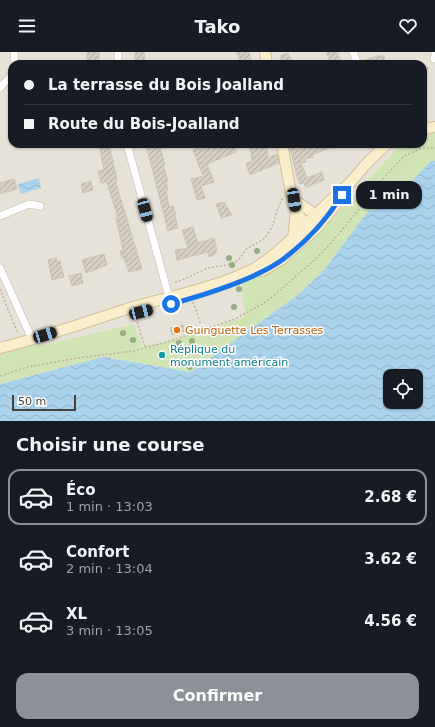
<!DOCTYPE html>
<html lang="fr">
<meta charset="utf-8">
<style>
body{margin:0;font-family:"DejaVu Sans",sans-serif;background:#20242c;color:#f1f3f6;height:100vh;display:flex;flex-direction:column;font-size:15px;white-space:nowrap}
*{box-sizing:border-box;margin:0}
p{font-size:13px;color:#9ea1a6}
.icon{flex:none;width:22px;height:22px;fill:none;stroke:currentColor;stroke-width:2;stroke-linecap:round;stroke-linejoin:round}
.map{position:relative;height:369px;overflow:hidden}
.panel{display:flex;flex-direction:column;background:#171b24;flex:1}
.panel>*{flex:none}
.banner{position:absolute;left:8px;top:8px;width:419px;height:88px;border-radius:12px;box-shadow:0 1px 3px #0004;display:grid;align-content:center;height:88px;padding:0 16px;background:#171b24}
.controls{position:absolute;left:383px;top:317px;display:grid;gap:8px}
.controls a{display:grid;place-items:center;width:40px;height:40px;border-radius:8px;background:#171b24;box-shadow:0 1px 3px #0004;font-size:20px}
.scale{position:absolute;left:12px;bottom:10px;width:64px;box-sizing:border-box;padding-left:4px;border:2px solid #464038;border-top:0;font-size:11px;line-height:14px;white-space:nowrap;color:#464038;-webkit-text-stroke:3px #fff;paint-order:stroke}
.end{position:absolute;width:18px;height:18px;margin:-9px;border:5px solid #1a73e8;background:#fff;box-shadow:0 0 0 2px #fff}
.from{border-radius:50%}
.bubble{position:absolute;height:28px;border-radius:12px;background:#171b24;box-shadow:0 1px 3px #0004;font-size:13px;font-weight:600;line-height:28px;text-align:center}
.car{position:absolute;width:12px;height:24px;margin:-12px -6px;border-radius:5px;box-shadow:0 0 3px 1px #0007;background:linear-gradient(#222 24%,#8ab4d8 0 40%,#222 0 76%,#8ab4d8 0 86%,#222 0)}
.banner b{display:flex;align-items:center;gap:14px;height:38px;font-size:15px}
.banner b+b{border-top:1px solid #363941}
.banner i{width:10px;height:10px;background:#f1f3f6}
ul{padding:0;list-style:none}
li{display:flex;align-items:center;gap:12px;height:56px;margin:0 8px 6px;padding:0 8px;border:2px solid transparent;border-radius:12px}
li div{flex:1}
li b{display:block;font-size:15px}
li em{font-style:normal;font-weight:600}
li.selected{border-color:#8c9099}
li>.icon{width:36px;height:36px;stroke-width:1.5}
h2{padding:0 16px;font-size:18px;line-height:48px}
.primary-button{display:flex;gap:8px;margin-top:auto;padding:8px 16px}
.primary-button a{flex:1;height:46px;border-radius:12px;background:#8c9099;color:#fff;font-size:16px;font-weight:600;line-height:46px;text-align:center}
header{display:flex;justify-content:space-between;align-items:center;height:52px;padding:0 16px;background:#171b24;font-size:18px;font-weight:600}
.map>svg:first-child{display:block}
</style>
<header><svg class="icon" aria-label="menu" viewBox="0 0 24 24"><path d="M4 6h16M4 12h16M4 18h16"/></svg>Tako<svg class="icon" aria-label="heart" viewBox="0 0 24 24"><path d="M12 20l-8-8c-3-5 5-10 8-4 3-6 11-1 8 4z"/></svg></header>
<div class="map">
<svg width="435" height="369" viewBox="0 0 435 369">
<defs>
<pattern id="water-waves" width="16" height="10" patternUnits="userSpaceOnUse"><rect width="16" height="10" fill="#abd2eb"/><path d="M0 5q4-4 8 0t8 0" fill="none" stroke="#94b5ca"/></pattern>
<pattern id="building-hatch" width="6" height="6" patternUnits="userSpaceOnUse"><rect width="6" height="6" fill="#d7cec3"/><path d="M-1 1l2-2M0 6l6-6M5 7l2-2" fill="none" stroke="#b0a99f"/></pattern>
</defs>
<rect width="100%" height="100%" fill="#f3f0e9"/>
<!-- residential -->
<polygon fill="#e7e2d8" points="0,0 435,0 435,80 423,84 423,12 12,12 12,92 403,92 400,93 310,191 277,217 241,229 245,265 176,287 142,295 134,272 47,292 29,294 22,292 0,296"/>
<!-- park -->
<polygon fill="#d0e4b6" points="435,80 435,109 431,109 388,155 369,159 324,218 299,242 191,320 103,305 0,332 0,296 22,291 29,294 47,292 134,272 142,295 176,287 245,265 241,229 277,217 310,191 400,93 423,92 423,84"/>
<!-- water -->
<g fill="url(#water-waves)" fill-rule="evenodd">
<path d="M431,109H435V369H0V332L103,305L191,320L299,242L324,218L369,158L388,155ZM390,324H416V350H390Z"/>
<polygon points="39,126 41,136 21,142 18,132"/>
</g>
<!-- building -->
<g fill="url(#building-hatch)" stroke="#cec3b3">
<polygon points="87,0 99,0 99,12 85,12 87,8"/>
<polygon points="135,0 144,0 145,12 135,12"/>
<polygon points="237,0 249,0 252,12 241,12"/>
<polygon points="326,0 337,0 341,9 331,12"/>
<polygon points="288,1 293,12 283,12 280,4"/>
<polygon points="378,4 384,4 385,12 363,12 362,9"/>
<polygon points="99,92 109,92 117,128 115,128 142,217 129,220 124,206 122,206 120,199 123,198 116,166 118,166 107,130 101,131 98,119 104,118"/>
<polygon points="146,92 159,92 165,113 163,113 168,129 166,129 168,138 166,139 169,155 173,154 176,164 175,164 178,176 168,179"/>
<polygon points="217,92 233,92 236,100 207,112 214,130 201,134 205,146 197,148 191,127 203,124 193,98 200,96 201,98"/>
<polygon points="250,92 266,92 268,106 277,102 279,111 250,123 246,112 252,109"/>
<polygon points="319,92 339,92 312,103 313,105 305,107 306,110 301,111 307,126 322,120 324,128 306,135 304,131 300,132 297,125 290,95 294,94 295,98"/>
<polygon points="14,127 17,137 0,142 0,131"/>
<polygon points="91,129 93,138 83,141 81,132"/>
<polygon points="224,150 232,163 221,166 216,152"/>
<polygon points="193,175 198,191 214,186 217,199 214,203 209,205 208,200 177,208 175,198 188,196 182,178"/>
<polygon points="104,202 107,213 86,221 82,208"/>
<polygon points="56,206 57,210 60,209 64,225 52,228 48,208"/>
<polygon points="81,221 83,231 72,234 69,224"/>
<polygon points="183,273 185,279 172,283 170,276"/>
</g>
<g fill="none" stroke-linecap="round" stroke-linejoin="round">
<!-- street casing -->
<g stroke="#c1bab0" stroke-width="8">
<g id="street">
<polyline points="14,0 15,12"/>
<polyline points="118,0 118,12"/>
<polyline points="353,0 358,12"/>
<polyline points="434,7 435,3"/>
<polyline points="0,36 10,25 12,21"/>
<polyline points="127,92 171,252"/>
<polyline points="0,164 29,152 40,154"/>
<polyline points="0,216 32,287"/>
</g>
</g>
<!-- secondary casing -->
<g stroke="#cfc19c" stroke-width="12">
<g id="secondary">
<polyline points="265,0 267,12"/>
<polyline points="423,77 435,75"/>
<path d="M282,92L291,142C294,147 294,153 296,158C298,165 306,172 312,175"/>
<polyline points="294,148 316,163 316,169"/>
<polyline points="293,187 296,159"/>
<polyline points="262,219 281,208 316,177 335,154 349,132 369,109 387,92"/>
<path d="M0,296C45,285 89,269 133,255C168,245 204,238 238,224C244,221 251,219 257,215C292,192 317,158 349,132"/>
</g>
</g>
<!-- path -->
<g stroke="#bfb39f" stroke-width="1.5" stroke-dasharray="2 2" stroke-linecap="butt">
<polyline points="423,24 429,14"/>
<path d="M175,230C187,227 195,221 206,217C217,213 229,215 238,208C243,204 243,199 248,196C257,190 263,190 269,180C276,169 276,156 283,146"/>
<polyline points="0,237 18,282"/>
<polyline points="193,250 203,279"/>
<polyline points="136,266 145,295"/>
<polyline points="0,324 28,315 78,306 133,299 167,290 235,267 264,251 277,241 321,202 342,178 388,121 404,104 422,96 435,96"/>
</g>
<!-- street -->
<use href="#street" stroke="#fff" stroke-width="7"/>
<!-- secondary -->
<use href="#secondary" stroke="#faeecc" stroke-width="10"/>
</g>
<!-- trees -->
<g fill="#97ac83">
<circle cx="257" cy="199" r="3"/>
<circle cx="229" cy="206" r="3"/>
<circle cx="232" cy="213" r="3"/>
<circle cx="239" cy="237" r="3"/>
<circle cx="234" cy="255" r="3"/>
<circle cx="123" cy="281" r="3"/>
<circle cx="133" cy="288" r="3"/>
<circle cx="192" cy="289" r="3"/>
<circle cx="179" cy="291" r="3"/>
<circle cx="190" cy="315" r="3"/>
</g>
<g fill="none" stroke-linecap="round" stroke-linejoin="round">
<!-- route -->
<path stroke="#1a73e8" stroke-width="5" d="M171,252C204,243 254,228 282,208C305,191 327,167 342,143"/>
</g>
<!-- markers -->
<circle fill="#e8710a" stroke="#fff" stroke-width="1.5" cx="177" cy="278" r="4"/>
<circle fill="#0f9aa8" stroke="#fff" stroke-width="1.5" cx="162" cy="303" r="4"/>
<g text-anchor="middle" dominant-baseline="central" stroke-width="3" stroke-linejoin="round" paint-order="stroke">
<!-- food labels -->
<g font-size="11" fill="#c56008" stroke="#fff" text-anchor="start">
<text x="185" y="278">Guinguette Les Terrasses</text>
</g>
<!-- culture labels -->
<g font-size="11" fill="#0d838f" stroke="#fff" text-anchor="start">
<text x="170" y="297">Réplique du<tspan x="170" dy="13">monument américain</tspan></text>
</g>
</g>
</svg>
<div class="controls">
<a><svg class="icon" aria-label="locate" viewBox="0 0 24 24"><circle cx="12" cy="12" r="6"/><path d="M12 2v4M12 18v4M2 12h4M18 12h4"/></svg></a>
</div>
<div class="scale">50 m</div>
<i class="end from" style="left:171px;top:252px"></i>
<i class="end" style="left:342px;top:143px"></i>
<div class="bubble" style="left:356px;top:129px;width:66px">1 min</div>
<i class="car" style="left:294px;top:148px;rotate:171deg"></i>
<i class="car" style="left:145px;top:158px;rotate:165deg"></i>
<i class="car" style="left:141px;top:260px;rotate:76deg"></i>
<i class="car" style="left:45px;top:283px;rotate:73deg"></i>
<div class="banner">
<b><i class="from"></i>La terrasse du Bois Joalland</b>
<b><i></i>Route du Bois-Joalland</b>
</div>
</div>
<section class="panel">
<h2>Choisir une course</h2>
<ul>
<li class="selected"><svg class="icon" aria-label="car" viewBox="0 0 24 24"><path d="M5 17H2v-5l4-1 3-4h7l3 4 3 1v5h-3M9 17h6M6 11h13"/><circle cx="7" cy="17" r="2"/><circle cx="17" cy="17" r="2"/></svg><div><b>Éco</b><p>1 min · 13:03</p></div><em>2.68 €</em></li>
<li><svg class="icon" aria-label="car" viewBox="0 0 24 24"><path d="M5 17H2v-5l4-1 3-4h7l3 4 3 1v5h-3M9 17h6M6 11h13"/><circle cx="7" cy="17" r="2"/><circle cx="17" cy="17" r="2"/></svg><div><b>Confort</b><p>2 min · 13:04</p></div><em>3.62 €</em></li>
<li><svg class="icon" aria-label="car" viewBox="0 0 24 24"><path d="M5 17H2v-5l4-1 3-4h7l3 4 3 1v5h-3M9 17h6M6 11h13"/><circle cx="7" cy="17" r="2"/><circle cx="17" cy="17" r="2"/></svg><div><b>XL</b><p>3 min · 13:05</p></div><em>4.56 €</em></li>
</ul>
<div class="primary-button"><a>Confirmer</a></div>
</section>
